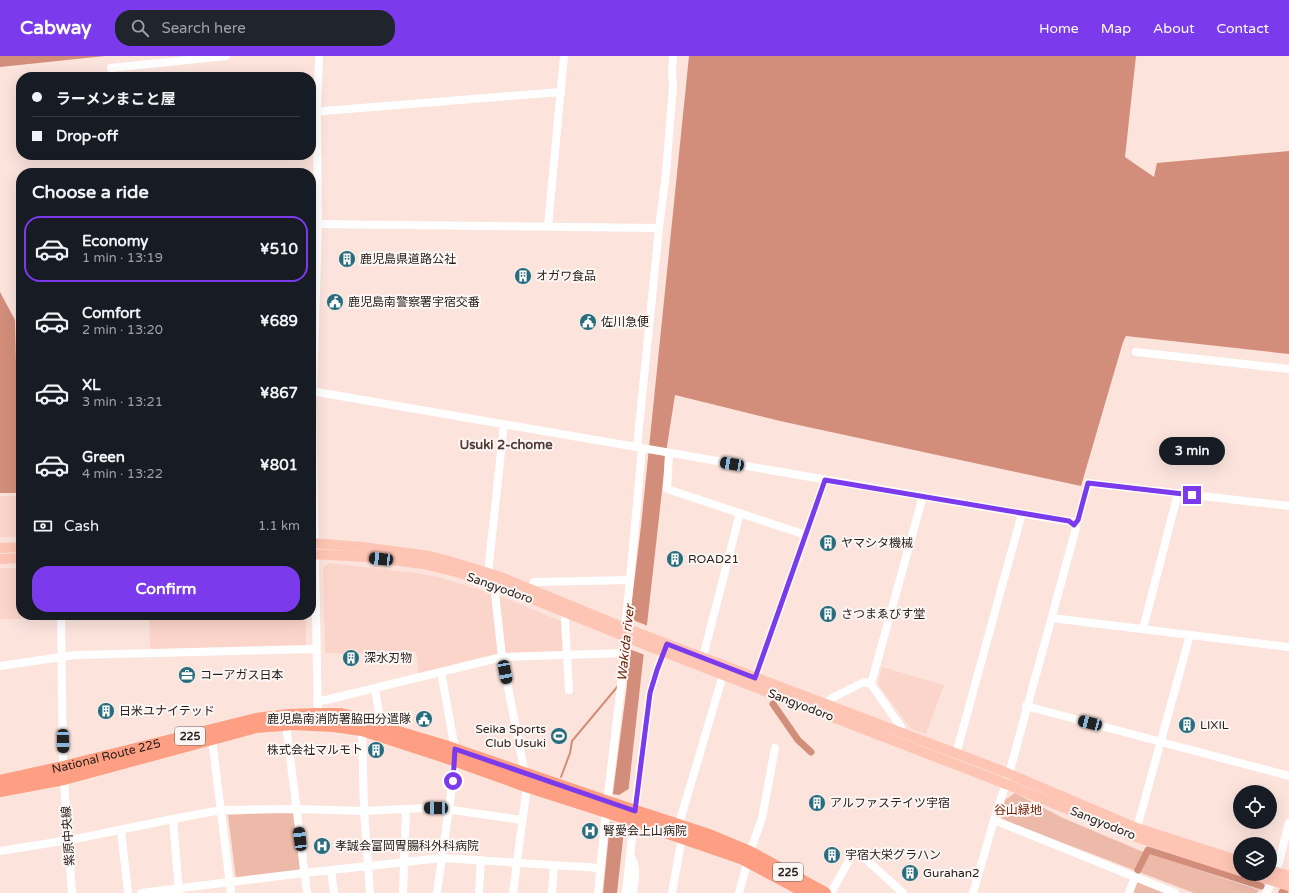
<!DOCTYPE html>
<meta charset="utf-8">
<style>
body{margin:0;font-family:"Varela Round","Noto Sans JP",sans-serif;background:#20242c;color:#f1f3f6;height:100vh;display:flex;flex-direction:column;font-size:15px;white-space:nowrap}
*{box-sizing:border-box;margin:0}
p{font-size:13px;color:#9ea1a6}
.icon{flex:none;width:22px;height:22px;fill:none;stroke:currentColor;stroke-width:2;stroke-linecap:round;stroke-linejoin:round}
.map{position:relative;flex:1;overflow:hidden}
.sheet{position:absolute;left:16px;top:112px;width:300px;height:452px;display:flex;flex-direction:column;background:#171b24;border-radius:16px;box-shadow:0 4px 16px #0002}
.sheet>*{flex:none}
.hud{position:absolute;left:16px;top:16px;width:300px;height:88px;border-radius:16px;box-shadow:0 4px 16px #0002;display:grid;align-content:center;height:88px;padding:0 16px;background:#171b24}
.buttons{position:absolute;left:1233px;top:729px;display:grid;gap:8px}
.buttons a{display:grid;place-items:center;width:44px;height:44px;border-radius:50%;background:#171b24;box-shadow:0 4px 16px #0002;font-size:20px}
.end{position:absolute;width:18px;height:18px;margin:-9px;border:5px solid #7c3aed;background:#fff;box-shadow:0 0 0 2px #fff}
.from{border-radius:50%}
.bubble{position:absolute;height:28px;border-radius:14px;background:#171b24;box-shadow:0 4px 16px #0002;font-size:13px;font-weight:700;line-height:28px;text-align:center}
.car{position:absolute;width:12px;height:24px;margin:-12px -6px;border-radius:5px;box-shadow:0 0 3px 1px #0007;background:linear-gradient(#222 24%,#8ab4d8 0 40%,#222 0 76%,#8ab4d8 0 86%,#222 0)}
.hud b{display:flex;align-items:center;gap:14px;height:38px;font-size:15px}
.hud b+b{border-top:1px solid #363941}
.hud i{width:10px;height:10px;background:#f1f3f6}
ul{padding:0;list-style:none}
li{display:flex;align-items:center;gap:12px;height:66px;margin:0 8px 6px;padding:0 8px;border:2px solid transparent;border-radius:16px}
li div{flex:1}
li b{display:block;font-size:15px}
li em{font-style:normal;font-weight:700}
li.active{border-color:#7c3aed}
li>.icon{width:36px;height:36px;stroke-width:1.5}
h2{padding:0 16px;font-size:18px;line-height:48px}
.pay{display:flex;align-items:center;gap:10px;height:44px;padding:0 16px;font-size:15px}
.pay p{margin-inline-start:auto}
.action{display:flex;gap:8px;margin-top:auto;padding:8px 16px}
.action a{flex:1;height:46px;border-radius:16px;background:#7c3aed;color:#fff;font-size:16px;font-weight:700;line-height:46px;text-align:center}
header{display:flex;align-items:center;gap:24px;box-sizing:border-box;height:56px;padding:0 20px;background:#7c3aed;color:#fff}
header strong{font-size:19px}
nav{display:flex;gap:22px;margin-inline-start:auto;font-size:14px}
.search{width:280px;height:36px;background:#20242c;display:flex;align-items:center;gap:10px;box-sizing:border-box;padding:0 14px;border-radius:16px;color:#9ea1a6;font-size:15px}
.map>svg:first-child{display:block}
</style>
<header>
<strong>Cabway</strong>
<div class="search"><svg class="icon" aria-label="search" viewBox="0 0 24 24"><circle cx="10" cy="10" r="6"/><path d="M15 15l6 6"/></svg>Search here</div>
<nav><a>Home</a><a>Map</a><a>About</a><a>Contact</a></nav>
</header>
<div class="map">
<svg width="1289" height="837" viewBox="0 0 1289 837">
<rect width="100%" height="100%" fill="#fce4dd"/>
<!-- built -->
<g fill="#fbd5ca">
<polygon points="19,278 21,279 21,388"/>
<rect x="0" y="440" width="21" height="41"/>
<polygon points="329,507 416,517 439,521 493,538 500,600 419,619 416,596 352,598 325,597 323,512"/>
<polygon points="0,512 21,512 21,559 33,559 33,563 0,563"/>
<polygon points="497,539 563,566 565,597 504,599"/>
<polygon points="149,559 306,559 306,589 150,593"/>
<polygon points="882,611 944,629 926,678 911,673 878,628"/>
</g>
<!-- green -->
<g fill="#edb9a9">
<polygon points="1015,737 1063,762 1141,795 1259,834 1257,837 1194,837 1001,763 1005,744"/>
<polygon points="291,756 294,758 300,812 298,815 236,823 228,759"/>
<polygon points="1137,825 1166,837 1132,837"/>
</g>
<!-- water -->
<g fill="#d28e7a">
<polygon points="0,0 105,0 0,11"/>
<polygon points="689,0 1136,0 1125,101 1154,121 1157,107 1289,95 1289,298 1126,280 1123,286 1081,430 780,365 675,339 667,390 617,837 603,837 613,737 627,629 628,595 630,593 634,562 630,560 641,470"/>
<polygon points="0,236 15,264 19,437 0,437"/>
</g>
<!-- pier -->
<g fill="#fce4dd">
<polygon points="633,564 648,570 645,599 629,593"/>
<polygon points="630,732 624,776 618,768 609,766 610,757 612,738 619,739"/>
</g>
<g fill="none" stroke-linecap="round" stroke-linejoin="round">
<!-- stream -->
<polyline stroke="#d28e7a" stroke-width="2" points="561,721 570,697 572,685 618,630"/>
<!-- canal -->
<g stroke="#d28e7a" stroke-width="7">
<polyline points="773,648 798,684 811,696"/>
<polyline points="1138,814 1148,794 1261,830"/>
<polyline points="1282,836 1285,837"/>
</g>
<!-- minor -->
<g stroke="#fff" stroke-width="8">
<polyline points="111,12 226,0"/>
<polyline points="311,56 561,36"/>
<polyline points="311,168 659,172"/>
<polyline points="548,170 564,0"/>
<polyline points="1136,296 1289,313"/>
<polyline points="311,335 1072,466 1076,472 1009,718 994,764 973,837"/>
<polyline points="637,391 659,172 666,117 673,30 672,15 673,0"/>
<polyline points="669,397 667,433 806,479"/>
<polyline points="1075,469 1078,464 1088,427 1289,450"/>
<polyline points="488,517 504,368"/>
<polyline points="495,529 495,537 502,601 525,718"/>
<polyline points="531,533 534,526 630,524 642,392"/>
<polyline points="566,557 565,565 569,634"/>
<polyline points="61,559 63,711 72,837"/>
<polyline points="1052,562 1289,591"/>
<polyline points="625,572 630,524"/>
<polyline points="1143,573 1178,437"/>
<polyline points="703,601 740,457"/>
<polyline points="0,610 75,599 316,593"/>
<polyline points="755,622 825,424"/>
<polyline points="871,628 923,440"/>
<polyline points="375,632 381,671"/>
<polyline points="317,645 326,644 502,601 624,597"/>
<polyline points="825,648 832,642 864,626 871,628 901,671 901,677"/>
<polyline points="1026,650 1289,720"/>
<polyline points="318,663 312,347 313,335 318,168 317,56 319,0"/>
<polyline points="286,668 307,837"/>
<polyline points="362,674 364,755 370,837"/>
<polyline points="212,683 231,837"/>
<polyline points="955,698 958,691 1022,457"/>
<polyline points="607,746 627,581"/>
<polyline points="173,763 179,836"/>
<polyline points="994,764 1135,821 1129,837"/>
<polyline points="679,768 723,619"/>
<polyline points="1137,772 1190,579"/>
<polyline points="121,774 128,837"/>
<polyline points="0,795 75,783 173,763 221,754 296,753 364,755 426,752 445,753 522,764"/>
<polyline points="750,796 762,762 775,692"/>
<path d="M632,803C638,812 634,827 633,837"/>
<polyline points="331,814 334,837"/>
<polyline points="1135,821 1175,837"/>
<polyline points="141,837 304,817 442,802 600,812"/>
<polyline points="403,837 406,753"/>
<polyline points="437,837 454,716 455,693 441,616"/>
<polyline points="479,837 481,804"/>
<polyline points="513,837 527,730"/>
<polyline points="552,837 554,809"/>
<polyline points="598,837 606,756"/>
<polyline points="626,837 636,745 650,637 657,614 666,590"/>
<polyline points="672,837 682,781"/>
<polyline points="739,837 748,804"/>
<polyline points="831,837 853,797 858,796 903,837"/>
<path d="M1266,837C1279,816 1282,791 1289,767"/>
</g>
<!-- major -->
<g stroke="#fec5b4" stroke-width="10">
<polyline points="311,487 362,491 430,500 449,505 501,521 625,572 1000,714 1137,772 1240,805"/>
<polyline points="0,492 21,491"/>
<polyline points="311,498 367,501 423,508 460,517 505,532 651,591 1006,728 1133,780 1240,815"/>
<polyline points="0,503 21,502"/>
<polyline points="1270,814 1289,820"/>
<polyline points="1251,818 1289,830"/>
</g>
<!-- highway -->
<g stroke="#fe9e82" stroke-width="12">
<path id="s1" d="M0,725L63,711L256,663L288,659L317,658H341L363,664L381,671L445,690L617,749L709,779L750,796L825,837"/>
<polyline points="0,735 64,723 256,671 293,668 334,670 362,674 442,700 529,731 610,757 741,802 807,837"/>
</g>
</g>
<g fill="none" stroke-linecap="round" stroke-linejoin="round">
<!-- route -->
<polyline stroke="#7c3aed" stroke-width="5" points="453,725 455,693 635,755 650,637 657,614 667,588 755,622 825,424 1069,465 1074,469 1078,464 1088,427 1192,439"/>
</g>
<!-- icons -->
<defs>
<g id="building-disc" transform="scale(0.9)"><circle r="9.5" fill="#286c7d" stroke="#fcf6f4"/><path d="M-4-6H4V6H1V3H-1V6H-4ZM-2.5-4.3h1.7v1.8h-1.7ZM.8-4.3h1.7v1.8H.8ZM-2.5-1h1.7V.8h-1.7ZM.8-1h1.7V.8H.8Z" fill="#fff"/></g>
<g id="civic-disc" transform="scale(0.9)"><circle r="9.5" fill="#286c7d" stroke="#fcf6f4"/><path d="M-.6-6.5H3V-4.5H.6V-3L4-1V1h2V6H-6V1h2V-1L-.6-3ZM-1.2 2.5V6h2.4V2.5Z" fill="#fff"/></g>
<g id="office-disc" transform="scale(0.9)"><circle r="9.5" fill="#286c7d" stroke="#fcf6f4"/><path d="M-6-3h4V-5.5h4V-3h4V5H-6ZM-1-4.5V-3h2v-1.5ZM-6 0V1H6V0Z" fill="#fff"/></g>
<g id="stadium-disc" transform="scale(0.9)"><circle r="9.5" fill="#286c7d" stroke="#fcf6f4"/><path d="M0-5a6.5 5 0 1 0 0 10a6.5 5 0 1 0 0-10ZM-3.5-1.8h7v3.6h-7Z" fill="#fff"/></g>
<g id="hospital-disc" transform="scale(0.9)"><circle r="9.5" fill="#286c7d" stroke="#fcf6f4"/><path d="M-5-5h3v3.5h4V-5h3V5h-3V1.5h-4V5h-3Z" fill="#fff"/></g>
</defs>
<g fill-rule="evenodd">
<use href="#building-disc" x="347" y="203"/>
<use href="#building-disc" x="523" y="220"/>
<use href="#civic-disc" x="335" y="246"/>
<use href="#civic-disc" x="588" y="266"/>
<use href="#building-disc" x="828" y="487"/>
<use href="#building-disc" x="675" y="503"/>
<use href="#building-disc" x="828" y="558"/>
<use href="#building-disc" x="351" y="602"/>
<use href="#office-disc" x="187" y="619"/>
<use href="#building-disc" x="106" y="655"/>
<use href="#civic-disc" x="424" y="663"/>
<use href="#building-disc" x="1187" y="669"/>
<use href="#stadium-disc" x="559" y="680"/>
<use href="#building-disc" x="376" y="694"/>
<use href="#building-disc" x="817" y="747"/>
<use href="#hospital-disc" x="590" y="775"/>
<use href="#hospital-disc" x="322" y="790"/>
<use href="#building-disc" x="832" y="799"/>
<use href="#building-disc" x="910" y="817"/>
</g>
<g text-anchor="middle" dominant-baseline="central" stroke-width="4" stroke-linejoin="round" paint-order="stroke">
<!-- shield labels -->
<g fill="#fcf6f4" stroke="#6a615e" stroke-width="1">
<rect x="175" y="671" width="30" height="18" rx="3"/>
<rect x="773" y="807" width="30" height="18" rx="3"/>
</g>
<g font-size="11" font-weight="bold" fill="#2b211d">
<text x="190" y="680">225</text>
<text x="788" y="816">225</text>
</g>
<!-- poi labels -->
<g font-size="12" fill="#2b211d" stroke="#fcf6f4" text-anchor="start">
<text x="360" y="203">鹿児島県道路公社</text>
<text x="536" y="220">オガワ食品</text>
<text x="348" y="246">鹿児島南警察署宇宿交番</text>
<text x="601" y="266">佐川急便</text>
<text x="841" y="487">ヤマシタ機械</text>
<text x="688" y="503">ROAD21</text>
<text x="841" y="558">さつまゑびす堂</text>
<text x="364" y="602">深水刃物</text>
<text x="200" y="619">コーアガス日本</text>
<text x="119" y="655">日米ユナイテッド</text>
<text x="411" y="663" text-anchor="end">鹿児島南消防署脇田分遣隊</text>
<text x="1200" y="669">LIXIL</text>
<text x="546" y="673" text-anchor="end">Seika Sports<tspan x="546" dy="14">Club Usuki</tspan></text>
<text x="363" y="694" text-anchor="end">株式会社マルモト</text>
<text x="830" y="747">アルファステイツ宇宿</text>
<text x="603" y="775">腎愛会上山病院</text>
<text x="335" y="790">孝誠会富岡胃腸科外科病院</text>
<text x="845" y="799">宇宿大栄グラハン</text>
<text x="923" y="817">Gurahan2</text>
</g>
<!-- street labels -->
<g font-size="12" fill="#2b211d" stroke="#fcf6f4">
<text transform="translate(500 532) rotate(20)">Sangyodoro</text>
<text transform="translate(801 649) rotate(21)">Sangyodoro</text>
<text stroke="none"><textPath href="#s1" startOffset="109">National Route 225</textPath></text>
<text transform="translate(1103 767) rotate(22)">Sangyodoro</text>
<text transform="translate(68 780) rotate(-94)">紫原中央線</text>
</g>
<!-- park labels -->
<g font-size="12" fill="#6d1e02" stroke="#fcf6f4">
<text x="1018" y="754">谷山緑地</text>
</g>
<!-- neighbourhood labels -->
<g font-size="13" font-weight="bold" fill="#503932" stroke="#fcf6f4">
<text x="506" y="389">Usuki 2-chome</text>
</g>
<!-- water labels -->
<g font-size="13" font-style="italic" fill="#6e1e03" stroke="#fcf6f4">
<text transform="translate(626 587) rotate(-84)">Wakida river</text>
</g>
</g>
</svg>
<div class="buttons">
<a><svg class="icon" aria-label="locate" viewBox="0 0 24 24"><circle cx="12" cy="12" r="6"/><path d="M12 2v4M12 18v4M2 12h4M18 12h4"/></svg></a>
<a><svg class="icon" aria-label="layers" viewBox="0 0 24 24"><path d="M12 4l9 5-9 5-9-5zM3 14l9 5 9-5"/></svg></a>
</div>
<i class="end from" style="left:453px;top:725px"></i>
<i class="end" style="left:1192px;top:439px"></i>
<div class="bubble" style="left:1159px;top:381px;width:66px">3 min</div>
<i class="car" style="left:732px;top:408px;rotate:280deg"></i>
<i class="car" style="left:381px;top:503px;rotate:276deg"></i>
<i class="car" style="left:505px;top:616px;rotate:169deg"></i>
<i class="car" style="left:1090px;top:667px;rotate:285deg"></i>
<i class="car" style="left:63px;top:685px;rotate:179deg"></i>
<i class="car" style="left:436px;top:752px;rotate:271deg"></i>
<i class="car" style="left:300px;top:783px;rotate:353deg"></i>
<div class="hud">
<b><i class="from"></i>ラーメンまこと屋</b>
<b><i></i>Drop-off</b>
</div>
<section class="sheet">
<h2>Choose a ride</h2>
<ul>
<li class="active"><svg class="icon" aria-label="car" viewBox="0 0 24 24"><path d="M5 17H2v-5l4-1 3-4h7l3 4 3 1v5h-3M9 17h6M6 11h13"/><circle cx="7" cy="17" r="2"/><circle cx="17" cy="17" r="2"/></svg><div><b>Economy</b><p>1 min · 13:19</p></div><em>¥510</em></li>
<li><svg class="icon" aria-label="car" viewBox="0 0 24 24"><path d="M5 17H2v-5l4-1 3-4h7l3 4 3 1v5h-3M9 17h6M6 11h13"/><circle cx="7" cy="17" r="2"/><circle cx="17" cy="17" r="2"/></svg><div><b>Comfort</b><p>2 min · 13:20</p></div><em>¥689</em></li>
<li><svg class="icon" aria-label="car" viewBox="0 0 24 24"><path d="M5 17H2v-5l4-1 3-4h7l3 4 3 1v5h-3M9 17h6M6 11h13"/><circle cx="7" cy="17" r="2"/><circle cx="17" cy="17" r="2"/></svg><div><b>XL</b><p>3 min · 13:21</p></div><em>¥867</em></li>
<li><svg class="icon" aria-label="car" viewBox="0 0 24 24"><path d="M5 17H2v-5l4-1 3-4h7l3 4 3 1v5h-3M9 17h6M6 11h13"/><circle cx="7" cy="17" r="2"/><circle cx="17" cy="17" r="2"/></svg><div><b>Green</b><p>4 min · 13:22</p></div><em>¥801</em></li>
</ul>
<div class="pay"><svg class="icon" aria-label="cash" viewBox="0 0 24 24"><path d="M3 7h18v10H3z"/><circle cx="12" cy="12" r="2"/></svg>Cash<p>1.1 km</p></div>
<div class="action"><a>Confirm</a></div>
</section>
</div>
